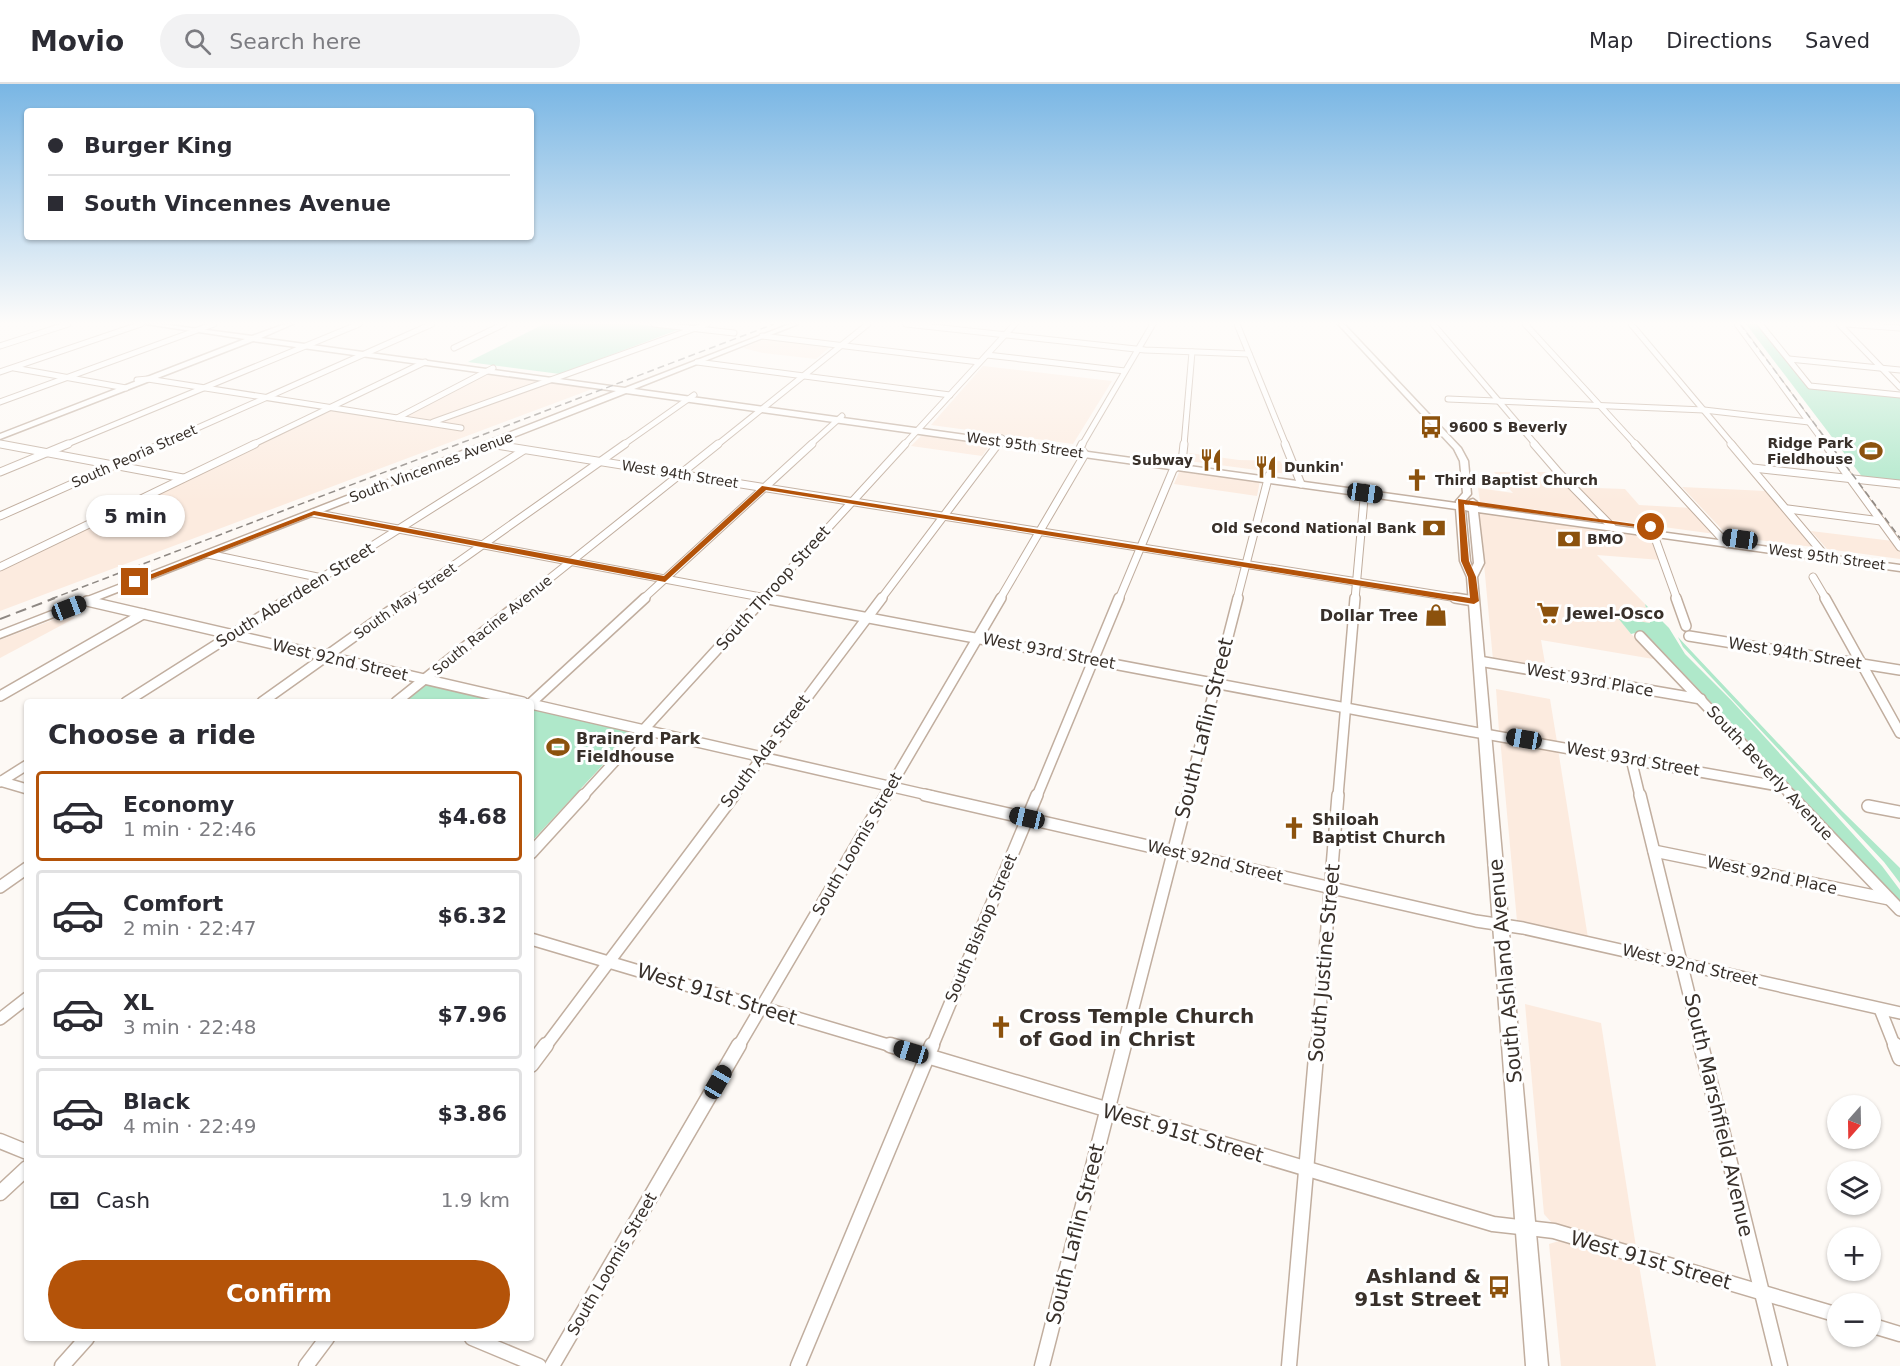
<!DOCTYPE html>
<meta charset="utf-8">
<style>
body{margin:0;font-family:"DejaVu Sans",sans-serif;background:#f2f2f3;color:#2b2b33;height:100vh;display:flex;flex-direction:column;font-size:22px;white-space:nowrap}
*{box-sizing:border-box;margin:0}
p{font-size:20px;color:#7c7c81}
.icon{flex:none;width:33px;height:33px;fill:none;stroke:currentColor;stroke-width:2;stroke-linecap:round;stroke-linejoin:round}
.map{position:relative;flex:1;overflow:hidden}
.sheet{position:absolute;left:24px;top:615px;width:510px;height:642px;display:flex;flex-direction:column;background:#fff;border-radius:6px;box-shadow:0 2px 4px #0004}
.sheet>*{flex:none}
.guide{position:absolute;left:24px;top:24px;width:510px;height:132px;border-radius:6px;box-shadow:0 2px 4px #0004;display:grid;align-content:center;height:132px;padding:0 24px;background:#fff}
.needle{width:39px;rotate:200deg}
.fabs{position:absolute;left:1827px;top:1011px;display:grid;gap:12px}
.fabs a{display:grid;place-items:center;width:54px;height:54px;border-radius:50%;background:#fff;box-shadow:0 2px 4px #0004;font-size:30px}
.end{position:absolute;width:27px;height:27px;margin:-14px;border:8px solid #b45309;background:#fff;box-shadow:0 0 0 3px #fff}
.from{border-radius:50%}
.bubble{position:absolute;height:42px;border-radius:21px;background:#fff;box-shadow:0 2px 4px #0004;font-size:20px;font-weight:700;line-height:42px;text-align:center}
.car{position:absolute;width:18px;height:36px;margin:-18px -9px;border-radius:8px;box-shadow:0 0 4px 2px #0007;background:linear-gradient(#222 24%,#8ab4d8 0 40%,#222 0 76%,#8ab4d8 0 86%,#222 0)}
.guide b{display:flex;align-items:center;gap:21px;height:57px;font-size:22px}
.guide b+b{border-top:2px solid #e1e1e2}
.guide i{width:15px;height:15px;background:#2b2b33}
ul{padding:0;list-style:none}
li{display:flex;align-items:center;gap:18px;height:90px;margin:0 12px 9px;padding:0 12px;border:3px solid #e1e1e2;border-radius:6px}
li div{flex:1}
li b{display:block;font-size:22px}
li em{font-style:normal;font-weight:700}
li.selected{border-color:#b45309}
li>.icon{width:54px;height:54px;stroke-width:1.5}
h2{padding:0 24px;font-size:27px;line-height:72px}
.pay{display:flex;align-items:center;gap:15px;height:66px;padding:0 24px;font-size:22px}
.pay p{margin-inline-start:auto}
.action{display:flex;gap:12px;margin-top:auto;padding:12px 24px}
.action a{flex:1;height:69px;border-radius:36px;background:#b45309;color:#fff;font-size:24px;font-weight:700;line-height:69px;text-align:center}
header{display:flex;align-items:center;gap:36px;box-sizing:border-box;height:84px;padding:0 30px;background:#fff;border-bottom:2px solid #e1e1e2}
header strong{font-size:28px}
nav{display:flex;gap:33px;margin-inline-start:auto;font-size:21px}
.search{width:420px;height:54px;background:#f2f2f3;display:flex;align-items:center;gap:15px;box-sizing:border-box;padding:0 21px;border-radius:33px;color:#7c7c81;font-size:22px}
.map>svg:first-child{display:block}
</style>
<header>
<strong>Movio</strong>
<div class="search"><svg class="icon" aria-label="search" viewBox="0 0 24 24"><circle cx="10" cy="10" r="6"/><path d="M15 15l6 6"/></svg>Search here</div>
<nav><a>Map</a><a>Directions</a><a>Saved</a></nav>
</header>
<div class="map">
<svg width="1900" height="1282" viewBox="0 0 1900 1282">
<rect width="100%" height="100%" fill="#fdf9f5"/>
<!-- built -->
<g fill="#fcebdf">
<polygon points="764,255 796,259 830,263 816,275 763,269 743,264"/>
<polygon points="983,282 1112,297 1073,360 931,341"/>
<polygon points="488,289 595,304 0,527 0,485 331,326 397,336"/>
<polygon points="923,350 992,359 982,372 911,362"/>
<polygon points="1189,369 1239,376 1280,377 1288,390 1189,377"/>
<polygon points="1180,386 1260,397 1257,412 1174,400"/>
<polygon points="1494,388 1553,388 1568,403 1625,405 1639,421 1693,424 1715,450 1480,418 1478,404 1513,409"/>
<polygon points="1682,403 1766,407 1813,463 1728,452"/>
<polygon points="1479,427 1651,451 1661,476 1597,471 1645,520 1651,539 1619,534 1631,550 1659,576 1541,556 1546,585 1493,576"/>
<polygon points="1811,447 1893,457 1900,466 1900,475 1827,465"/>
<polygon points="63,532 75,534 0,574 0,556"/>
<polygon points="1496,605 1550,615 1557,658 1499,647"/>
<polygon points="1500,654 1558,665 1588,854 1517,837"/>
<polygon points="1525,920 1601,939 1636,1163 1552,1139 1544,1130"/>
<polygon points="1559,1157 1639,1181 1656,1282 1561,1282 1549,1160"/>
</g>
<!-- green -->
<g fill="#afe8ca">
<polygon points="544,240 633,240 680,245 560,290 468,278"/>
<polygon points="1746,240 1759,240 1808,303 1900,312 1900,399 1863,394"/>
<polygon points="1645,520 1669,544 1685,570 1731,616 1882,782 1900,806 1900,817 1648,552 1639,548 1631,550 1618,534 1650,539"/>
<polygon points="1678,553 1842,727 1900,784 1900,799 1884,778 1683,563"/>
<polygon points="428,600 507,618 402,618"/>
<polygon points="531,624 631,648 628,654 531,758"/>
</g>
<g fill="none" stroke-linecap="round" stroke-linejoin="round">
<!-- minor-far4 casing -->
<g stroke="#c1ae9f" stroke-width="7">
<g id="minor-far4">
<polyline points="654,240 734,249"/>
<polyline points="906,240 1145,266 1249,270"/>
<polyline points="1237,240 1286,361"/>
<polyline points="1433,240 1536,361"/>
<polyline points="1525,240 1636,361"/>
<polyline points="1631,240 1733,361"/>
<polyline points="1737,240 1826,361"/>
<polyline points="1760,240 1810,302 1900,311"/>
<polyline points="1839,240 1900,303"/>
<polyline points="1846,240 1900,244"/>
<polyline points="762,252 979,278"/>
<polyline points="0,262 68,240"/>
<polyline points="454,264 504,240"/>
<polyline points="987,271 1125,287"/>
<polyline points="1789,275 1900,286"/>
<polyline points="697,278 950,311"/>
<polyline points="14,284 126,304"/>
<polyline points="0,288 141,240"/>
<polyline points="137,296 148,295 461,344"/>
<polyline points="1448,315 1704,326 1809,338"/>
<polyline points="0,318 214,240"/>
<polyline points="397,334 493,284"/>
<polyline points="433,338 707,240"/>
<polyline points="0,360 7,361"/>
<polyline points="490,360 498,361"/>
<polyline points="65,361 359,240"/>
<polyline points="159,361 432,240"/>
<polyline points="252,361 425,278"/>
<polyline points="623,361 694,311"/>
<polyline points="717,361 868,240"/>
<polyline points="810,361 842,332"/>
<polyline points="904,361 1015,240"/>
<polyline points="997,361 1002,354"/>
<polyline points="1082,361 1153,240"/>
<polyline points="1184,361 1192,268"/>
</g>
</g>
<!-- minor-far3 casing -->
<g stroke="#c1ae9f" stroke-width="9">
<g id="minor-far3">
<polyline points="0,360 183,394"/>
<polyline points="490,360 1464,515"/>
<polyline points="1285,360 1301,400"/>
<polyline points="1534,360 1559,389 1612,443"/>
<polyline points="1635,360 1727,460"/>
<polyline points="1731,360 1827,474"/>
<polyline points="1825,360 1900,463"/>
<polyline points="1753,384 1900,400"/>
<polyline points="0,388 68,360"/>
<polyline points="1788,425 1881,437"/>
<polyline points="313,429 771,515"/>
<polyline points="0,432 162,360"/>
<polyline points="1651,443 1677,515"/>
<polyline points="208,470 322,494"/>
<polyline points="0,483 255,360"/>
<polyline points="1813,493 1826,515"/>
<polyline points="288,515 524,366"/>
<polyline points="406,515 625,360"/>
<polyline points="524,515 718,360"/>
<polyline points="643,515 812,360"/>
<polyline points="763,515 905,360"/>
<polyline points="881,515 998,360"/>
<polyline points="1000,515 1085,370 1080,364 1082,360"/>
<polyline points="1119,515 1173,386 1182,378 1184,360"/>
<polyline points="1237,515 1269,391"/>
<polyline points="1355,515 1365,404"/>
</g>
</g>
<!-- minor-far2 casing -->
<g stroke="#c1ae9f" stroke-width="12">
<g id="minor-far2">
<polyline points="763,514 1468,647 1784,703"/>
<polyline points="1455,514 1474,517"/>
<polyline points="1676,514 1686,542"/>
<polyline points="1825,514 1900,649"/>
<polyline points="87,517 523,618"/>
<polyline points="1640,552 1792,712"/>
<polyline points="1689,552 1900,586"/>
<polyline points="1479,577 1701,615"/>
<polyline points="0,612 143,530"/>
<polyline points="126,618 290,514"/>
<polyline points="262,618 408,514"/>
<polyline points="396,618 526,514"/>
<polyline points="531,619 645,514"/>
<polyline points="531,620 932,712"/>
<polyline points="1631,675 1640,712"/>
<polyline points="0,697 27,705"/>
<polyline points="0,698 27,681"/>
<polyline points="583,712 764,514"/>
<polyline points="733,712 882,514"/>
<polyline points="885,712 1001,514"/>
<polyline points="1037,712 1119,514"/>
<polyline points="1187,712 1238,514"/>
<polyline points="1338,712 1355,514"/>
</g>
</g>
<!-- minor-far1 casing -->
<g stroke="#c1ae9f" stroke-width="14">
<g id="minor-far1">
<polyline points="925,711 1476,837 1523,844 1900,929"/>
<polyline points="1640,711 1702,963"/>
<polyline points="1790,711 1900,826"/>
<polyline points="1868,722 1900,728"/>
<polyline points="1654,767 1889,815"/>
<polyline points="531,769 584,711"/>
<polyline points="0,803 27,784"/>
<polyline points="531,855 895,963"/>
<polyline points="1880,925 1895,963"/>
<polyline points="0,935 27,914"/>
<polyline points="545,963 734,711"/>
<polyline points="738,963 886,711"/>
<polyline points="932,963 1037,711"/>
<polyline points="1123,963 1188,711"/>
<polyline points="1317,963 1338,711"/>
</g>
</g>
<!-- minor casing -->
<g stroke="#c1ae9f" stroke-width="17">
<g id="minor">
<polyline points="890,961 1493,1140 1554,1147 1838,1231"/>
<polyline points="1701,961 1780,1282"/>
<polyline points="1895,961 1900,974"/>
<polyline points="531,981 546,961"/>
<polyline points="0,1057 27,1068"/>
<polyline points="0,1109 27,1084"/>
<polyline points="1870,1241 1900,1250"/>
<polyline points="472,1254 539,1282"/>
<polyline points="62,1282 87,1254"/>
<polyline points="306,1282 327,1254"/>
<polyline points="552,1282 739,961"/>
<polyline points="798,1282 932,961"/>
<polyline points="1042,1282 1124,961"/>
<polyline points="1289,1282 1317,961"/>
</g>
</g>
<!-- major casing -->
<g stroke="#c1ae9f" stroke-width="3">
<path id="major" d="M146,240H161L252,252L285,240H293L261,254L625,304L790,240H798L634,305L1456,419V417L1463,409L1460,377L1454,365L1338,240H1344L1461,364L1468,377L1471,410L1464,418L1465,421H1469L1470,416L1473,415L1477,418L1478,423L1900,481V487L1478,428L1484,479L1477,493L1548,1282H1526L1467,493L1460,477L1456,425L626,309L0,554V547L616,307L253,257L0,355V350L245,255ZM1465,426L1469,427L1474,479L1472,483L1470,477Z"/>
</g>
<!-- minor-far4 -->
<use href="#minor-far4" stroke="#fff" stroke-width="5"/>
<!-- minor-far3 -->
<use href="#minor-far3" stroke="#fff" stroke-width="7"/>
<!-- minor-far2 -->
<use href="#minor-far2" stroke="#fff" stroke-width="9"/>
<!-- minor-far1 -->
<use href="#minor-far1" stroke="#fff" stroke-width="11"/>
<!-- minor -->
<use href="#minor" stroke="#fff" stroke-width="14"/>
<!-- major -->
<use href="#major" fill="#fff" fill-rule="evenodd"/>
<!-- rail-far1 -->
<g stroke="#8e8883" stroke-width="1.5" stroke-dasharray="7 4" stroke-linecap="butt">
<polyline points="1740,240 1900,454"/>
<polyline points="51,515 774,240"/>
</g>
<!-- rail -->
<polyline stroke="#8e8883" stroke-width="2" stroke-dasharray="11 6" stroke-linecap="butt" points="0,535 55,514"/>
</g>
<!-- sky -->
<linearGradient id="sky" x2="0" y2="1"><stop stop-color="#79b6e4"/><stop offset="0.57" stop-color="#fefcfa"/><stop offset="1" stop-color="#fefcfa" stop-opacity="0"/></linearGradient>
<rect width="1900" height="419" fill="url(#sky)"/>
<!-- route -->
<polygon fill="#b45309" points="762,402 1470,514 1468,493 1461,477 1458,415 1655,443 1651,445 1464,420 1469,477 1476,493 1479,517 1474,520 766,406 665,498 314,431 138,500 131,498 314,427 664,492"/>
<!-- icons -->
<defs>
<g id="bus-bare" transform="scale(1.8)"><path d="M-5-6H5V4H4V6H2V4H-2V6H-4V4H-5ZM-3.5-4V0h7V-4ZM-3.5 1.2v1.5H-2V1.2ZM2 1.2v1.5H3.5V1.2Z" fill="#8c520d" stroke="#fff" stroke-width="2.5" paint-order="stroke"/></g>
<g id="stadium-bare" transform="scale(1.8)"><path d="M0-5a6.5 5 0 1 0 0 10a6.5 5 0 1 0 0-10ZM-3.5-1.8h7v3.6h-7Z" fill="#8c520d" stroke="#fff" stroke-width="2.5" paint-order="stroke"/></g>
<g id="restaurant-bare" transform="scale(1.8)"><path d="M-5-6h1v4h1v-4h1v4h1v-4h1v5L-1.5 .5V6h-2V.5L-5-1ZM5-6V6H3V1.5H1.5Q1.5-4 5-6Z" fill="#8c520d" stroke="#fff" stroke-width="2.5" paint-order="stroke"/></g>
<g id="church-bare" transform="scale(1.8)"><path d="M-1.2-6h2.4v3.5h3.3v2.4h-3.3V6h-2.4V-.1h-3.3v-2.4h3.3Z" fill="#8c520d" stroke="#fff" stroke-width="2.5" paint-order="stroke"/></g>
<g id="bank-bare" transform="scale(1.8)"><path d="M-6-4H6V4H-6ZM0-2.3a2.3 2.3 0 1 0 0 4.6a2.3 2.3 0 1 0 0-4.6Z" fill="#8c520d" stroke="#fff" stroke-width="2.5" paint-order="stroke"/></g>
<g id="supermarket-bare" transform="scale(1.8)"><path d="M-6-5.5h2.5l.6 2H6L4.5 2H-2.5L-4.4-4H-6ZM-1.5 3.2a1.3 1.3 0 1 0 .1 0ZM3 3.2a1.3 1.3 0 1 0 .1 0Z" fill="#8c520d" stroke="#fff" stroke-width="2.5" paint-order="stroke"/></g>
<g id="shop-bare" transform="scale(1.8)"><path d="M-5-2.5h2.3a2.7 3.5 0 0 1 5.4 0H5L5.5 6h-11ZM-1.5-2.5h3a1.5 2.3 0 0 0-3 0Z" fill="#8c520d" stroke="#fff" stroke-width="2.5" paint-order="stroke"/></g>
</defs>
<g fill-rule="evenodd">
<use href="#bus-bare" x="1431" y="343"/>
<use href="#stadium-bare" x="1871" y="367"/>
<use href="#restaurant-bare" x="1211" y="376"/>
<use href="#restaurant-bare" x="1266" y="383"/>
<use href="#church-bare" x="1417" y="396"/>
<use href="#bank-bare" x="1434" y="444"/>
<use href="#bank-bare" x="1569" y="455"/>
<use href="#supermarket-bare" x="1548" y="529"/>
<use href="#shop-bare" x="1436" y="531"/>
<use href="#stadium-bare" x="558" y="663"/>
<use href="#church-bare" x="1294" y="744"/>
<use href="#church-bare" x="1001" y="943"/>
<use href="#bus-bare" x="1499" y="1203"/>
</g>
<g text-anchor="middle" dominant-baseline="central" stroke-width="6" stroke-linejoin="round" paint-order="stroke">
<!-- far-poi labels -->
<g font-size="14" font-weight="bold" fill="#38302a" stroke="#fff" text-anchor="start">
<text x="1449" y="343">9600 S Beverly</text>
<text x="1853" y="359" text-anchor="end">Ridge Park<tspan x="1853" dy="16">Fieldhouse</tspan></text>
<text x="1193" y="376" text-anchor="end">Subway</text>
<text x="1284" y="383">Dunkin'</text>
<text x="1435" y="396">Third Baptist Church</text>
<text x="1416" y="444" text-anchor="end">Old Second National Bank</text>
<text x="1587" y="455">BMO</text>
</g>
<!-- far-street labels -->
<g font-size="14" fill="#38302a" stroke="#fff">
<text transform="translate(1025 361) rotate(8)">West 95th Street</text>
<text transform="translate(134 372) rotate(-24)">South Peoria Street</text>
<text transform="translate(431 383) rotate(-21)">South Vincennes Avenue</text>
<text transform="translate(680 390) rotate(9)">West 94th Street</text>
<text transform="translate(1827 473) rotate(8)">West 95th Street</text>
<text transform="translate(405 517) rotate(-35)">South May Street</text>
<text transform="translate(492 541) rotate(-39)">South Racine Avenue</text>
</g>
<!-- street labels -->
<g font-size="16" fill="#38302a" stroke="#fff">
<text transform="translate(773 504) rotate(-48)">South Throop Street</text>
<text transform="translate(295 511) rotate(-32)">South Aberdeen Street</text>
<text transform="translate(1049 567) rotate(11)">West 93rd Street</text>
<text transform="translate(1795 569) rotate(9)">West 94th Street</text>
<text transform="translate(340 576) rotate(13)">West 92nd Street</text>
<text transform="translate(1590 596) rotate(10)">West 93rd Place</text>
<text transform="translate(765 667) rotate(-53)">South Ada Street</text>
<text transform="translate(1633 675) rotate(10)">West 93rd Street</text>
<text transform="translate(1770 689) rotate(47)">South Beverly Avenue</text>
<text transform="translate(857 760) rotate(-60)">South Loomis Street</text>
<text transform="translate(1215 777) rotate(13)">West 92nd Street</text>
<text transform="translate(1772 791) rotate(12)">West 92nd Place</text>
<text transform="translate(981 844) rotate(-67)">South Bishop Street</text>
<text transform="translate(1690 881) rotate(13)">West 92nd Street</text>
<text transform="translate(612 1180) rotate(-60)">South Loomis Street</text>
</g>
<!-- poi labels -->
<g font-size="16" font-weight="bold" fill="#38302a" stroke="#fff" text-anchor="start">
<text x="1566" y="529">Jewel-Osco</text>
<text x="1418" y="531" text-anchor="end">Dollar Tree</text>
<text x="576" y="654">Brainerd Park<tspan x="576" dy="18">Fieldhouse</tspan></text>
<text x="1312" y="735">Shiloah<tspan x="1312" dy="18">Baptist Church</tspan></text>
</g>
<!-- near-street labels -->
<g font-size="20" fill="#38302a" stroke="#fff">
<text transform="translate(1204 644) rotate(-76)">South Laflin Street</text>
<text transform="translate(1324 879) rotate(-85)">South Justine Street</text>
<text transform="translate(1505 887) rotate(-95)">South Ashland Avenue</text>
<text transform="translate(717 910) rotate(17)">West 91st Street</text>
<text transform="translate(1719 1031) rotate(77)">South Marshfield Avenue</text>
<text transform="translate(1183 1049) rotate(16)">West 91st Street</text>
<text transform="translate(1075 1150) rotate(-76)">South Laflin Street</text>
<text transform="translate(1651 1176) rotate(16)">West 91st Street</text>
</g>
<!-- near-poi labels -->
<g font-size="20" font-weight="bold" fill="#38302a" stroke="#fff" text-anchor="start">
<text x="1019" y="932">Cross Temple Church<tspan x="1019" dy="23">of God in Christ</tspan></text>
<text x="1481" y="1192" text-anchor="end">Ashland &amp;<tspan x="1481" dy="23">91st Street</tspan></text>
</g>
</g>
</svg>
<div class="fabs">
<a><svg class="needle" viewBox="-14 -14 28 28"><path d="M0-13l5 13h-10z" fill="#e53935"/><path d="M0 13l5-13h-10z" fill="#7c7c81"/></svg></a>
<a><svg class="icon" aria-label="layers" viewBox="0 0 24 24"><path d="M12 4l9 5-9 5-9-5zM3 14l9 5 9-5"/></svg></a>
<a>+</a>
<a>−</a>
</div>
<i class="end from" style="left:1651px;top:443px"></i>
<i class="end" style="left:135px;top:498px"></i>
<div class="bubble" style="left:86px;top:411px;width:99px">5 min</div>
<i class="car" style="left:1365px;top:409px;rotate:98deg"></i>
<i class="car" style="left:1740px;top:455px;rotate:278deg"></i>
<i class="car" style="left:69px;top:524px;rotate:69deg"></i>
<i class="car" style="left:1524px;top:655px;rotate:280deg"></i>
<i class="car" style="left:1027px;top:734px;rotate:283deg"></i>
<i class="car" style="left:911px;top:968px;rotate:287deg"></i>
<i class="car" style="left:718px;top:998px;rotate:30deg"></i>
<div class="guide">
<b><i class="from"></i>Burger King</b>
<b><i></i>South Vincennes Avenue</b>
</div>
<section class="sheet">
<h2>Choose a ride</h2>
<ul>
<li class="selected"><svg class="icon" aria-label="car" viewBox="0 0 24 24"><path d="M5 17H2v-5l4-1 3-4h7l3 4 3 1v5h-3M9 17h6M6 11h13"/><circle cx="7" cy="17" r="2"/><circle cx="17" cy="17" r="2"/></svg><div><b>Economy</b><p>1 min · 22:46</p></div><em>$4.68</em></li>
<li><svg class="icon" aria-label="car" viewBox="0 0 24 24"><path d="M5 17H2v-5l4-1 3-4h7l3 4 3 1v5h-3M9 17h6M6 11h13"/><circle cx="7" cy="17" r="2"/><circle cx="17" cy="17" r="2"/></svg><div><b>Comfort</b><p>2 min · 22:47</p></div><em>$6.32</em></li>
<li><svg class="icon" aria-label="car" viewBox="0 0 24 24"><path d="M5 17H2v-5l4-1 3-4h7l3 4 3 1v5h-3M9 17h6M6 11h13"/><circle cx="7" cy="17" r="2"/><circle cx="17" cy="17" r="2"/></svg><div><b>XL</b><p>3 min · 22:48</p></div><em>$7.96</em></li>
<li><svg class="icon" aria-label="car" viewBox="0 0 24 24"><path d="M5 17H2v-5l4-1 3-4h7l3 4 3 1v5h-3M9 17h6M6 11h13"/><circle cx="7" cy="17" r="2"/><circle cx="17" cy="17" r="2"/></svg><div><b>Black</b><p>4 min · 22:49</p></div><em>$3.86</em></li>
</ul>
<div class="pay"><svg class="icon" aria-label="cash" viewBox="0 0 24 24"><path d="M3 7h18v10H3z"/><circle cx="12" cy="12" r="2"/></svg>Cash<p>1.9 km</p></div>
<div class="action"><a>Confirm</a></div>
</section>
</div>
